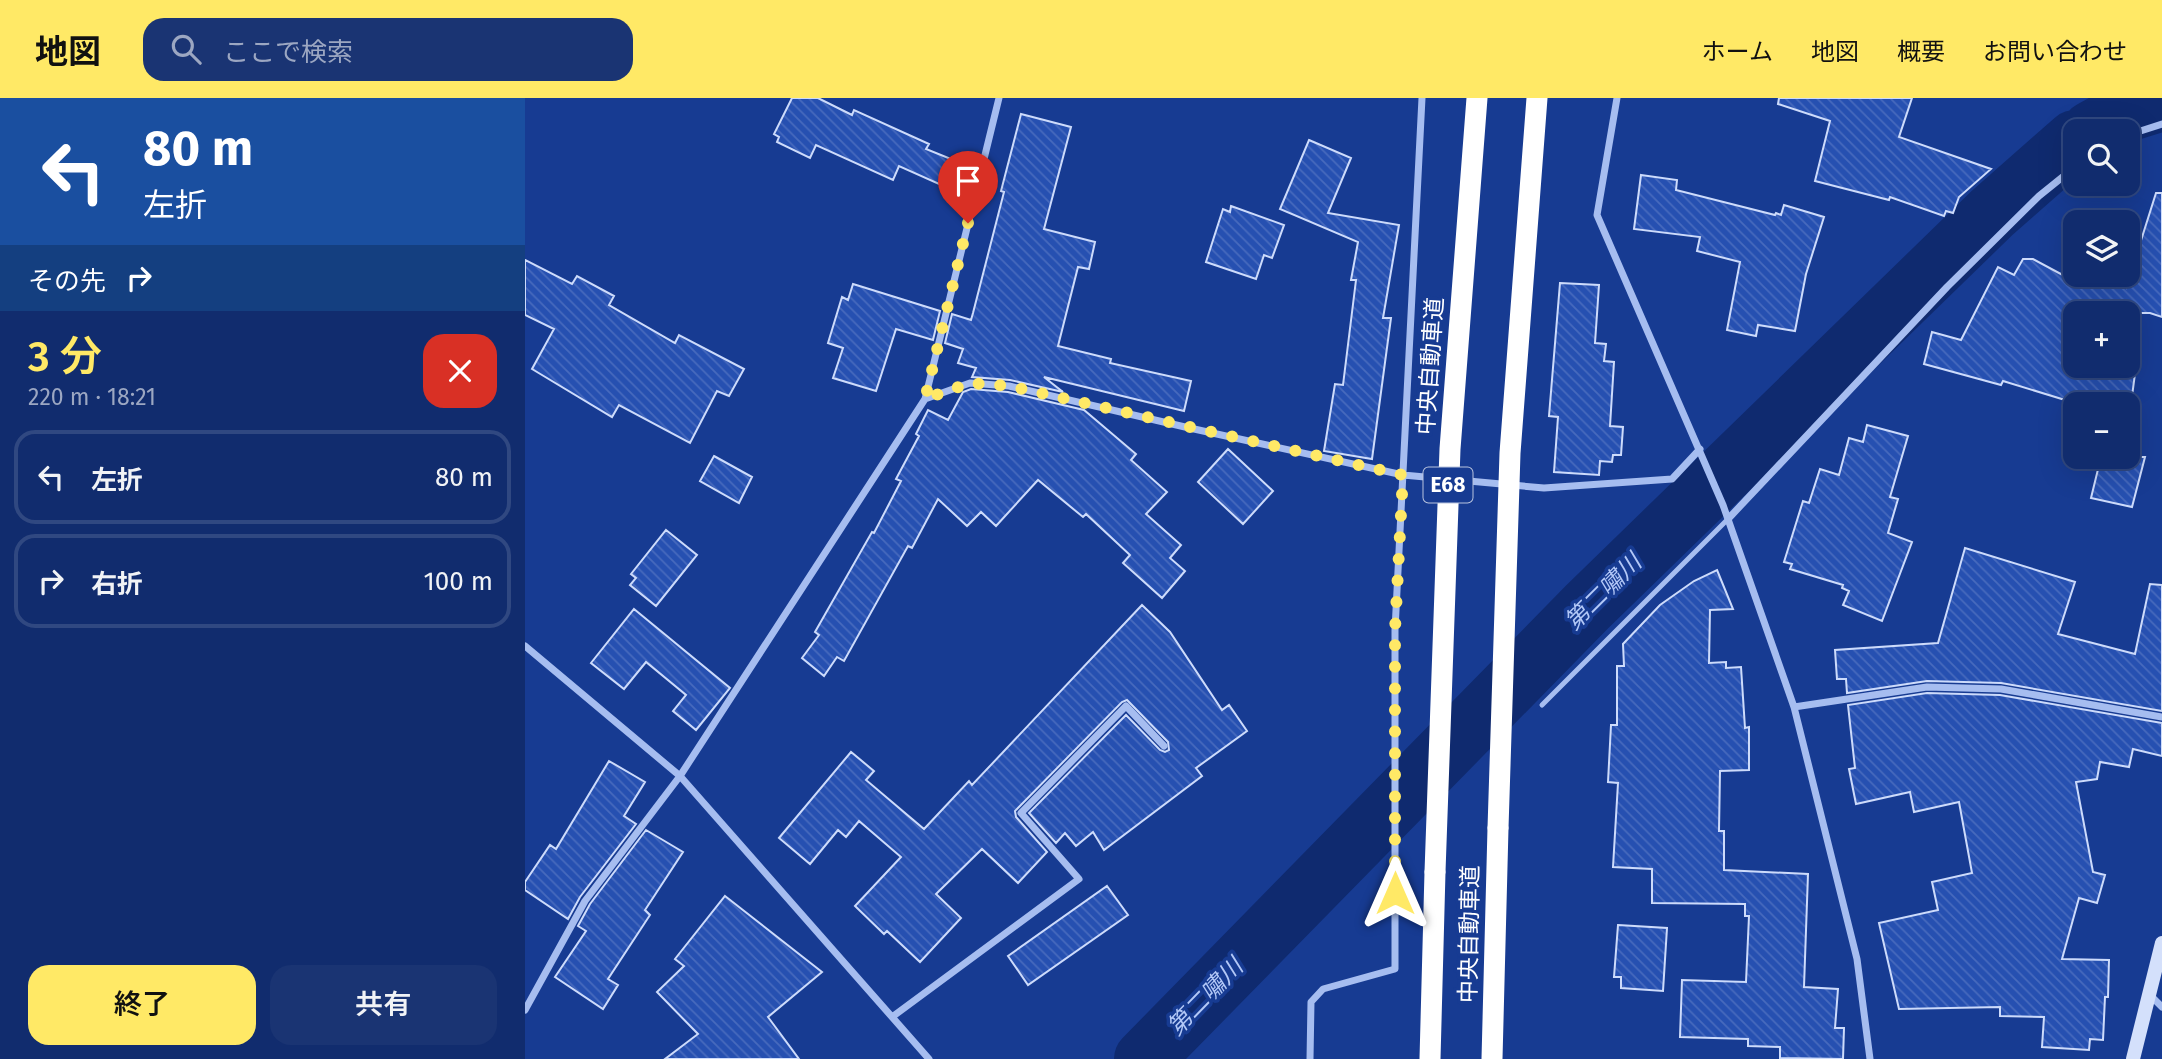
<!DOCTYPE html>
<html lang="ja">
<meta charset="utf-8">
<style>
:root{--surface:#112c6e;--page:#1a3473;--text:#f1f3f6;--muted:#9ca7c2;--line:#304881;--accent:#ffe966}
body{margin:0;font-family:"Fira Sans","Noto Sans JP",sans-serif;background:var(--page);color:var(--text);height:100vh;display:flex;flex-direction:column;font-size:26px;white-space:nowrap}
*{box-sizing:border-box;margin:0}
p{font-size:23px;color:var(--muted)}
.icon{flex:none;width:38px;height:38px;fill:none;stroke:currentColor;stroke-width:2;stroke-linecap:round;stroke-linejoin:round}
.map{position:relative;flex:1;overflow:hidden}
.drawer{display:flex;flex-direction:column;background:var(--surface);width:525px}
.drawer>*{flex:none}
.hud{background:#1a4fa0;color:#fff;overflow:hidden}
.tools{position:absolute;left:1538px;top:21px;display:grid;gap:14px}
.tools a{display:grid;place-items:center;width:77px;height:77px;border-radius:14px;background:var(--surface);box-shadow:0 7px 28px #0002,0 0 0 2px var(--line);font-size:35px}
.pin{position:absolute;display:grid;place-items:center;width:60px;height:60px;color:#fff;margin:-72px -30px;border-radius:50% 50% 50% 0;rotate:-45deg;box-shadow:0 0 7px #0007}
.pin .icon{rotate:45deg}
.me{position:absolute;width:77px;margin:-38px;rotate:0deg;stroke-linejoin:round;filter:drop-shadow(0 0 5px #0008)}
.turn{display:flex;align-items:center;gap:24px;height:147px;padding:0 28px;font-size:32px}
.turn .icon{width:91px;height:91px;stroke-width:2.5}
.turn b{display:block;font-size:49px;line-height:60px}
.then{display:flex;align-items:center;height:66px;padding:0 28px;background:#0003;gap:14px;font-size:26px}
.round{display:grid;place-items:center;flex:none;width:74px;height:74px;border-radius:21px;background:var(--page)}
.summary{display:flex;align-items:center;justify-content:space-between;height:119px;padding:0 28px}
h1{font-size:42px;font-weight:600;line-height:52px;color:var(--accent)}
.primary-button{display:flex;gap:14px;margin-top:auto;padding:14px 28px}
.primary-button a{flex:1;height:80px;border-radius:21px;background:var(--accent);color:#111;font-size:28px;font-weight:600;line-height:80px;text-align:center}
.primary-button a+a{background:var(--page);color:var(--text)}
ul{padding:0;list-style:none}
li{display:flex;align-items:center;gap:21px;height:94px;margin:0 14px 10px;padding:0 14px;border:4px solid var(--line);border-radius:21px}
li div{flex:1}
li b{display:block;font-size:26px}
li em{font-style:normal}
header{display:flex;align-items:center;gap:42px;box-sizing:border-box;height:98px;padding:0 35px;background:var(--accent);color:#111}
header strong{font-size:33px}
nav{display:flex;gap:38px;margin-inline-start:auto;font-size:24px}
.search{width:490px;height:63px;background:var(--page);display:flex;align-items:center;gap:18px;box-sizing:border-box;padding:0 24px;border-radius:21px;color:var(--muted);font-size:26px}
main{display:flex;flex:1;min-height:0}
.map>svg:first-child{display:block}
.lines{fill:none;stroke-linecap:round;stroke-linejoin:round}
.river{stroke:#0f2a6f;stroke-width:60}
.building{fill:url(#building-back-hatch);stroke:#cddbfb;stroke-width:2}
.lane{stroke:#a6bdf0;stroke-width:5}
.street{stroke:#a6bdf0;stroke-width:7}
.secondary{stroke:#d4e0fb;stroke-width:14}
.highway{stroke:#fff;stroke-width:21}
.highway-bridge{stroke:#fff;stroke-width:21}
.route{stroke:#ffe966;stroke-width:12;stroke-dasharray:0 21.6}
.labels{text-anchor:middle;stroke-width:7;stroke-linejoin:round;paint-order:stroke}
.shield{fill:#173b92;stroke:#b9c4de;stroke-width:2}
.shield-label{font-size:21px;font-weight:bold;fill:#fff}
.street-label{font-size:23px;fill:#fff;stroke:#173b92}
.water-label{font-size:24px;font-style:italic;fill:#b3c8f7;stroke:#173b92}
</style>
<header>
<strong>地図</strong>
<div class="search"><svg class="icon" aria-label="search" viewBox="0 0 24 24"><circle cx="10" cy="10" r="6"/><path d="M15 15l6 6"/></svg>ここで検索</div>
<nav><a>ホーム</a><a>地図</a><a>概要</a><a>お問い合わせ</a></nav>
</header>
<main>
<section class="drawer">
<div class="hud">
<div class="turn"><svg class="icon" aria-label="left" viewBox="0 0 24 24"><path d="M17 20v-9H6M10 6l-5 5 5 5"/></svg><div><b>80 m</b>左折</div></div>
<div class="then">その先<svg class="icon" aria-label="right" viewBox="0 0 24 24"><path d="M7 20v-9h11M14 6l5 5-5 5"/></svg></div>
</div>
<div class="summary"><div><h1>3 分</h1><p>220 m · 18:21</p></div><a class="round" style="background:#d93025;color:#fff"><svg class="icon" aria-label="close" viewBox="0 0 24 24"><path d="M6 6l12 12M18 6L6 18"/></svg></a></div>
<ul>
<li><svg class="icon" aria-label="left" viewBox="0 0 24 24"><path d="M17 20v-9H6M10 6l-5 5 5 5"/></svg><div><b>左折</b></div><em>80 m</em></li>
<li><svg class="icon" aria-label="right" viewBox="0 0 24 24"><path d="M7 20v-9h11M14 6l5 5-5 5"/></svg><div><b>右折</b></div><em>100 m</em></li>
</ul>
<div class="primary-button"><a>終了</a><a>共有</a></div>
</section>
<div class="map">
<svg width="1637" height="961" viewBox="0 0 1637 961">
<defs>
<pattern id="building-back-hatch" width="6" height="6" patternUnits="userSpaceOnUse" patternTransform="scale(1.75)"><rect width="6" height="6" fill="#2650b1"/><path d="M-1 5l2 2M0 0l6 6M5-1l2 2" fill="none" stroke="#476abd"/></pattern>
</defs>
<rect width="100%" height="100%" fill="#173b92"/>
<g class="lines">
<path class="river" d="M1566,33l33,-18 38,-12
M619,961l443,-452 405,-394 83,-73"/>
</g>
<path class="building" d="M267,0h26l34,17 2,-5 75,34 -3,5 25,10 -12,25 -40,-18 -6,14 -77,-35 -6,13 -33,-16 2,-5 -5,-3z
M1254,0h133l-13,39 92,32 -32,28 -6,16 -7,-2 -2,5 -54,-19 -1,3 -74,-19 15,-60 -52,-17z
M496,16l50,13 -27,102 51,13 -6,27 -11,-2 -20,79 53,13 -1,4 81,18 -7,30 -140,-34 19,15 -53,-12 -38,-3 4,-9 -18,-5 5,-14 -18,-6 7,-29 19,6 2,-7 31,-121 -3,-1z
M784,42l42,18 -23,55 71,12 -16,93h8l-19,141 -48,-8 11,-67 8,1 13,-105h-5l7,-38 -78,-33z
M1116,77l36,5 -1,10 99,25 1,-2 5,2 3,-10 40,12 -18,57 -11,57 -37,-6 -2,11 -29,-6 13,-68 -43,-11 3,-14 -66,-8z
M1631,95h6v124l-12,-4h-75v53h61l-5,38h-67l1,-4 -62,-19 -2,4 -77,-21 8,-32 29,8 37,-73 16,8 9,-16h10l39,21 2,-5h13l39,13z
M706,108l53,19 -12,33 -8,-3 -8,24 -50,-17 17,-53 7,3z
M0,162l47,24 5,-8 37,20 -5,9 66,38 4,-8 65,34 -15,27 -12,-5 -27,52 -71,-38 -7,12 -80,-48 22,-40 -29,-14z
M1035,185l39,2 -4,58 11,1 -2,17 10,1 -4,64 13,1 -2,28h-8l-1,7 -12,-1 -1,14 -45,-3 4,-55 -9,-1z
M328,186l87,27 -7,29 -37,-11 -20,62 -43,-13 10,-30 -15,-5 14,-46 6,3z
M446,291l37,3 76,18 52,44 -5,6 36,32 -21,22 35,31 -11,13 15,13 -23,27 -39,-35 7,-8 -44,-41 -3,3 -45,-37 -42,46 -15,-14 -14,14 -29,-27 -26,49 -4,-2 -64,115 -7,-4 -13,19 -22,-18 17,-23 -4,-3 57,-100 2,1 27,-52 -5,-2 23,-43 -3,-2 12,-24 20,10 15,-28z
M1342,327l41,11 -18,61 8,2 -10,34 24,9 -30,79 -39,-16 6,-14 -7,-3 1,-3 -53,-16 2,-5 -8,-2 19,-61 6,2 11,-34 19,6 10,-37 14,4z
M703,351l45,42 -30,33 -45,-42z
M189,358l38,21 -13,26 -39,-22z
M1576,359h44l-13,50 -41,-9z
M141,432l31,25 -41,51 -26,-21 6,-7 -5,-4z
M1440,450l110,34 -17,52 77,20 15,-70 12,1v126l-161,-28 -74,-2 -80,12 -1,-14h-9l-2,-29 103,-7z
M1192,472l16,39 -23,1 -1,53 17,-1v6l15,-1 4,61 4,-1v43l-29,1 -1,60h5v39l84,4 -4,113 34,2 -3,39h9l-1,31 -63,-1v-11l-32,-1v-7l-68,-2 2,-57 64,2 3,-66h-4v-12l-93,-1v-34l-39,-2 5,-84 -10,-1 3,-57h6v-59h7l-1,-22 37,-39 34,-24z
M617,507l28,27 52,78 7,-5 18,26 -51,37 6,8 -98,74 -11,-18 -17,14 -11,-13 -9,10 -27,-30 97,-98 34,35 5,2 4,-2 -1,-8 -41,-42 -5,2 -107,109 1,6 31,35 -29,31 -36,-34 -46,45 25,24 -41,44 -33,-31 -3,3 -29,-28 46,-49 -42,-36 -13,16 -8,-7 -28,34 -31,-26 72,-86 23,19 -8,9 58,49 45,-48 3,4z
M109,511l96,79 -34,42 -23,-19 13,-16 -40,-33 -22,27 -33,-26z
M1402,595l73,2 162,28v33l-29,-7 -4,18 -29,-5 -3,17 -21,3 17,90 12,3 -8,28 -18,-5 -17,61 47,1 -1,37h-3l-2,43 -13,-1 -1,11 -47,-3 2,-30 -44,-1v-9l-101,2 -20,-86 59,-13 -6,-28 40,-9 -13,-71 -45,10 -4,-20 -54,12 -7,-35 6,-1 -7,-63z
M84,663l36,21 -21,34 12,8 -56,73 -12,22 -43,-29v-8l25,-37 6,4z
M121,732l37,22 -38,58 5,5 -42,64 10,6 -15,24 -48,-32 31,-46 -8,-5 12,-22z
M582,788l21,29 -100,70 -20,-29z
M200,798l97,76 -54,45 31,42h-134l33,-25 -41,-42 27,-26 -9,-7z
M1093,827l49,3 -4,63 -42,-3v-11h-7z"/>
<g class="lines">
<path class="lane" d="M1017,607l186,-186"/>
<path class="street" d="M1092,0l-20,117 126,290 71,202 63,252 13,100
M1603,37l34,-11
M400,301l45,-16 39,3 176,41 218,48 141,13 128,-9 28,-30
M1203,421l219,-232 92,-91 36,-29
M0,548l155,130 249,283
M1269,609l133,-20 74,2 161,28
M1625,897l12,12
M0,912l60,-109 95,-125 245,-377 74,-301
M367,919l187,-138 -58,-66 105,-107 38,40
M785,961l1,-57 12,-13 72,-20v-339l27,-532"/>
<path class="secondary" d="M1608,961l29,-116"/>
<path class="highway" d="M905,961l5,-187
M967,961l6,-231"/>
<path class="highway-bridge" d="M973,730l12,-375 27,-355
M910,774l15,-423 27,-351"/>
</g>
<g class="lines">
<path class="route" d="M443,125l-43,176 45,-16 39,3 394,89 -8,155v263"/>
</g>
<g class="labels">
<rect class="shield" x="898.5" y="369.5" width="49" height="35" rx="5"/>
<g class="shield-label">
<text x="923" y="394">E68</text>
</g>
<g class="street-label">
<text transform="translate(905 268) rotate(-86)" y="8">中央自動車道</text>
<text transform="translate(944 836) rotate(-89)" y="8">中央自動車道</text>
</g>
<g class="water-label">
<text transform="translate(1078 494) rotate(-45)" y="8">第二嘯川</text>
<text transform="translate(680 899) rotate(-46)" y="8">第二嘯川</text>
</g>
</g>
</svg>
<div class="tools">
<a><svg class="icon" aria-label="search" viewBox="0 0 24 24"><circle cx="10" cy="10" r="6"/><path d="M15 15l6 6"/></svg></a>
<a><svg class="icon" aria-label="layers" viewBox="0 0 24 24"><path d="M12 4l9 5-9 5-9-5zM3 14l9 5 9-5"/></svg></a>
<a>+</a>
<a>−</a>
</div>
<div class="pin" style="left:443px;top:125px;background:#d93025"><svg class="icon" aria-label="arrive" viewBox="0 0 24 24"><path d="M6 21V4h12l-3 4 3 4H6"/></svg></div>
<svg class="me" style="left:870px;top:795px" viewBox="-20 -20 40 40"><path d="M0-17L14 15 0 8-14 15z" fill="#ffe966" stroke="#fff" stroke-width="4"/></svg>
</div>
</main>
